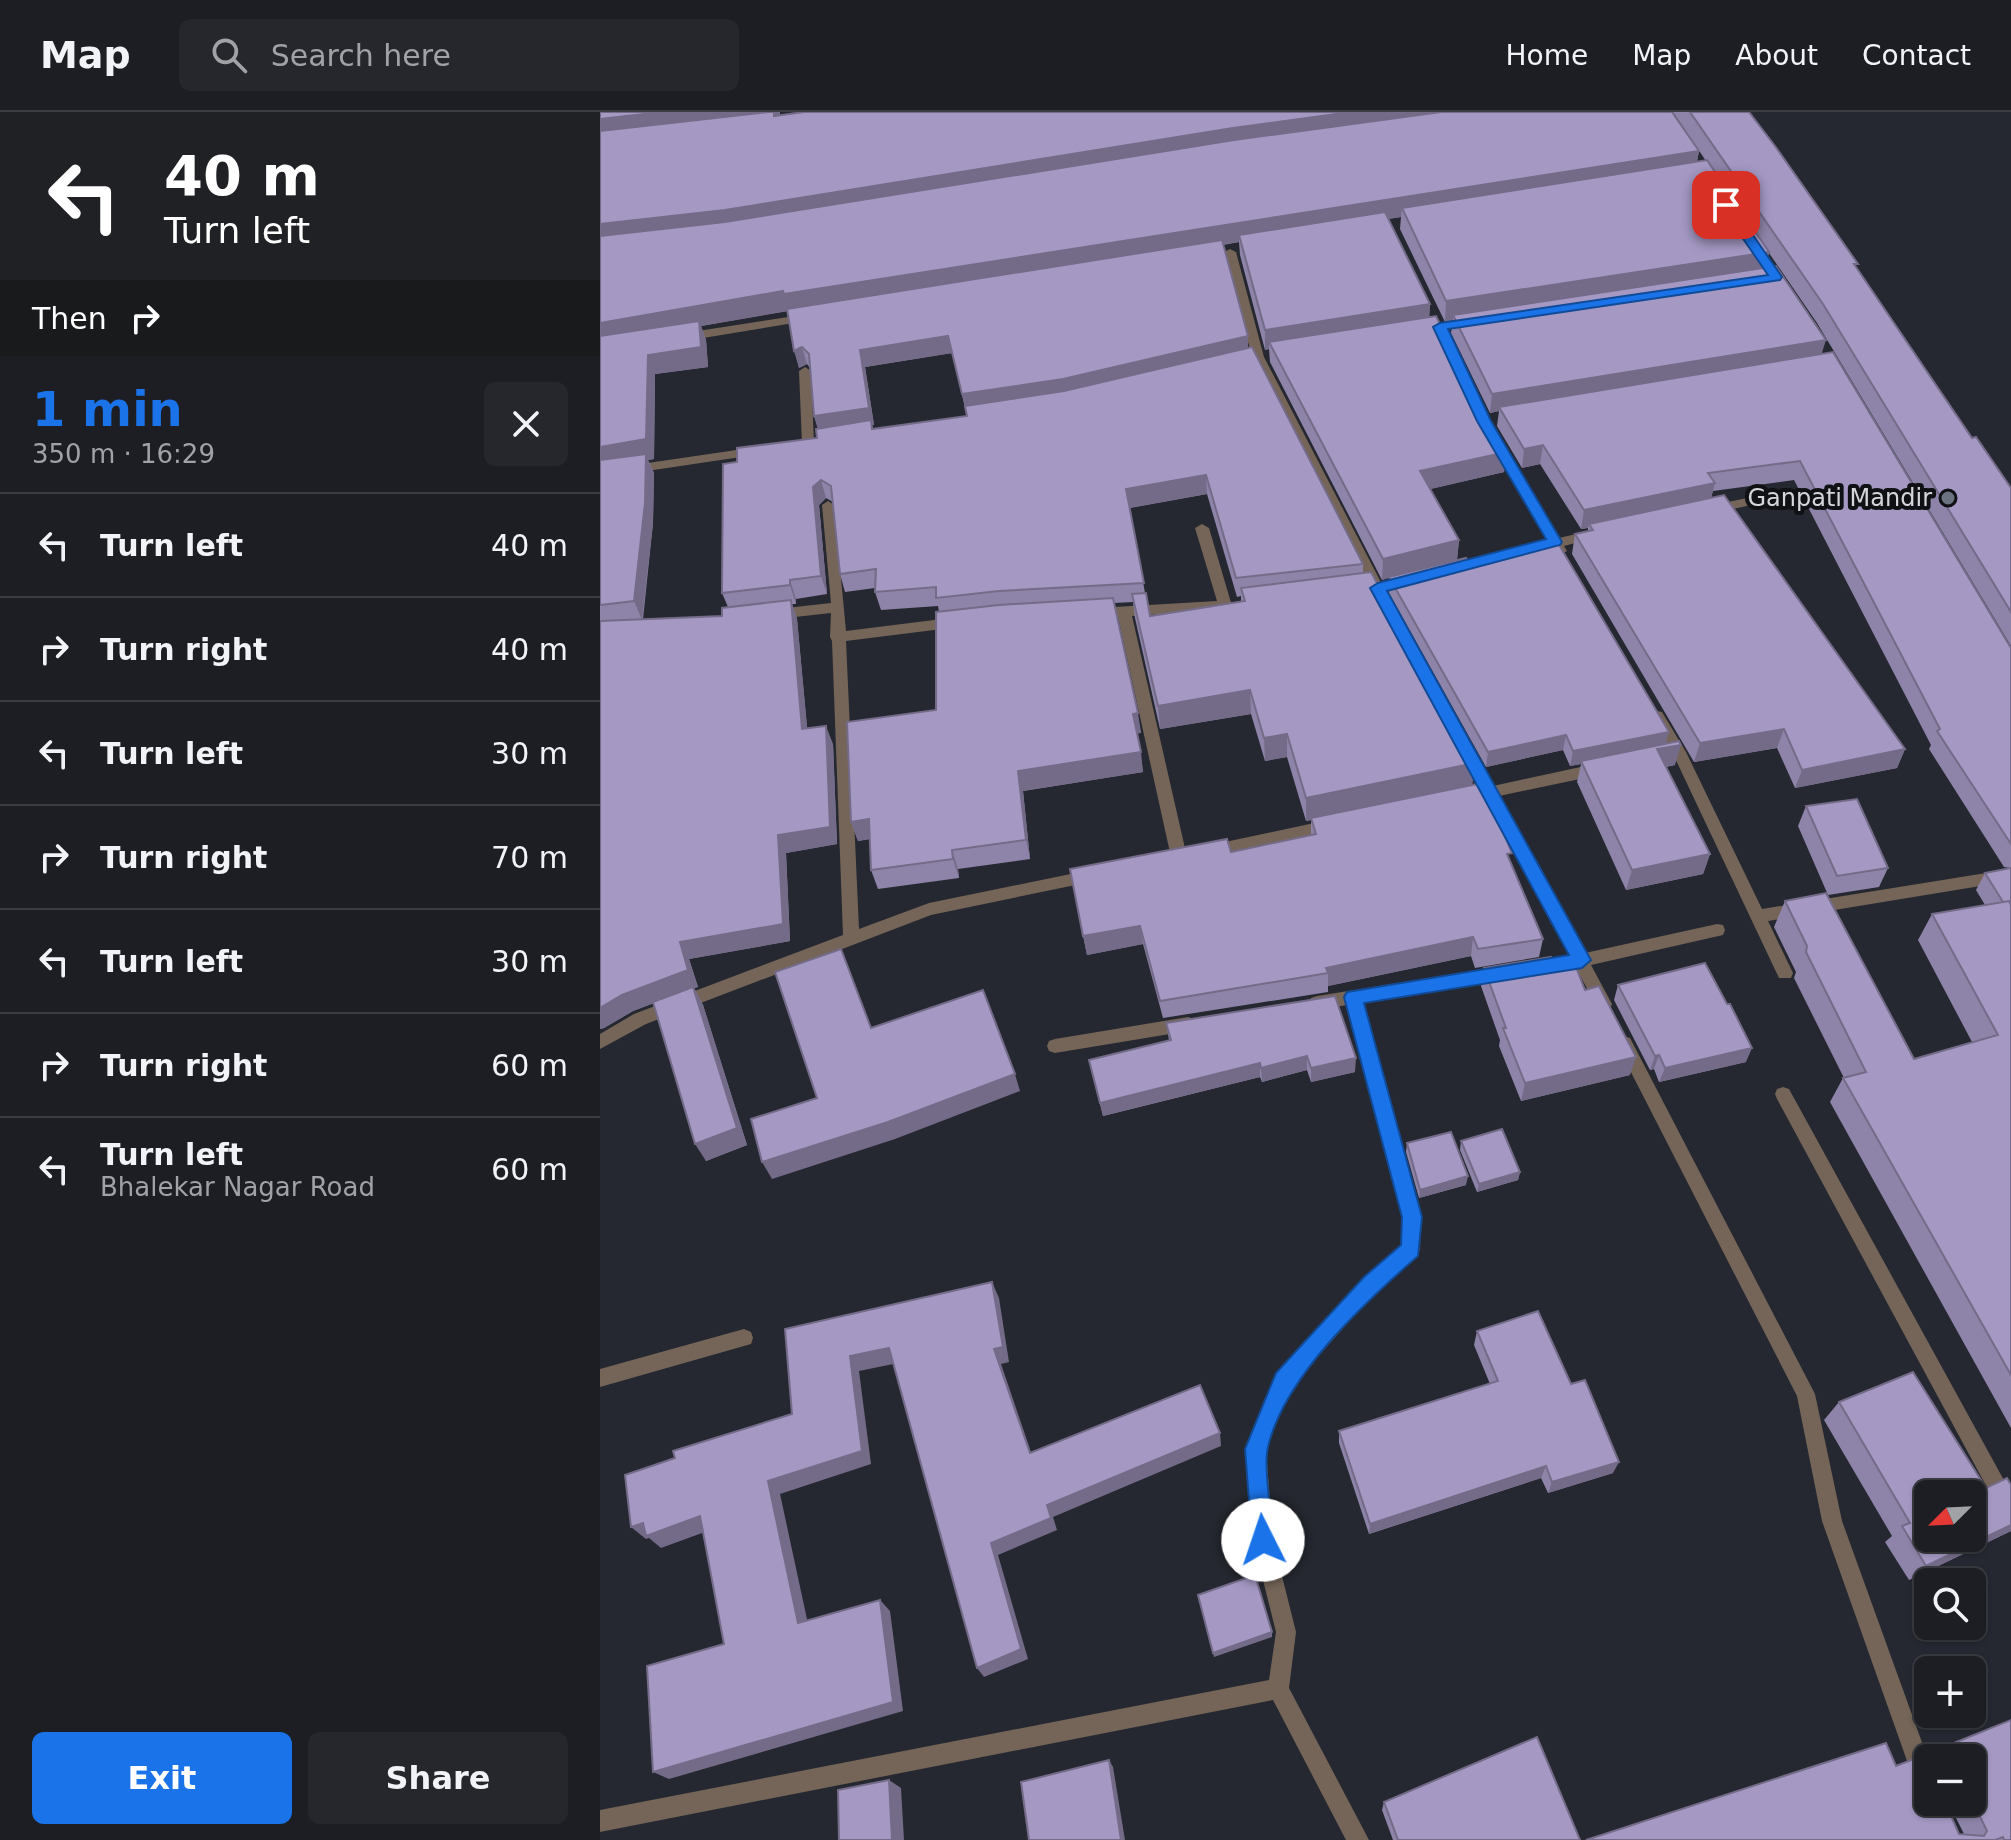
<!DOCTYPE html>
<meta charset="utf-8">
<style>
:root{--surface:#1c1e24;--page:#25272c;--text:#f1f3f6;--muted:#a0a2a6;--line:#3a3c41;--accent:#1a73e8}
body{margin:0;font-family:"DejaVu Sans",sans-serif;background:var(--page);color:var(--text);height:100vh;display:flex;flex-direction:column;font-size:30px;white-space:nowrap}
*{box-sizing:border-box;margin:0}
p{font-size:26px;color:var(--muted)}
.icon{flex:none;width:44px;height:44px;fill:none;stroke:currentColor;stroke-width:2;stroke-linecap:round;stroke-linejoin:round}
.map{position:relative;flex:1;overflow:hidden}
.details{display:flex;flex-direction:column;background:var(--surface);width:600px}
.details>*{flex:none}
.hud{background:#202124;color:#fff;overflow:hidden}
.needle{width:52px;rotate:246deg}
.controls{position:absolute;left:1314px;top:1368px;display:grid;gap:16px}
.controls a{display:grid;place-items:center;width:72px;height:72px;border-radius:12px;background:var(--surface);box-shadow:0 2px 6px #0004,0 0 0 2px var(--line);font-size:40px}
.pin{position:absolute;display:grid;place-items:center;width:68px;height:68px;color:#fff;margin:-34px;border-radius:16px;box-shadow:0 4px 12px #0006}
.me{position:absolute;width:88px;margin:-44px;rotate:356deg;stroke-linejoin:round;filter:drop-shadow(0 0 6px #0008)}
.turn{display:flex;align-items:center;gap:28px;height:168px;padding:0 32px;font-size:36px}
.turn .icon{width:104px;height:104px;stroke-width:2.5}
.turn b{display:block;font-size:56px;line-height:68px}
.then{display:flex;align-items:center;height:76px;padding:0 32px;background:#0003;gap:16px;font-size:30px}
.round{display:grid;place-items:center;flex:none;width:84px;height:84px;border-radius:12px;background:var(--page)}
.headline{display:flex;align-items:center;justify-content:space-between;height:136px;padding:0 32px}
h1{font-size:48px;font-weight:600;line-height:60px;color:var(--accent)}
.cta{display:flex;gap:16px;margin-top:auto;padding:16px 32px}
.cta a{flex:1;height:92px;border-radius:12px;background:var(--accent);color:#fff;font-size:32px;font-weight:600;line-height:92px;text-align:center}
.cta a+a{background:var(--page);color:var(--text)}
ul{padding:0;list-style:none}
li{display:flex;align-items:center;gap:24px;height:104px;padding:0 32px;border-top:2px solid var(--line)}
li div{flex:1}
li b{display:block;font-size:30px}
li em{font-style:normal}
header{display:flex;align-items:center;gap:48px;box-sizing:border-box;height:112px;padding:0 40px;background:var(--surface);border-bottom:2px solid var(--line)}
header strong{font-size:38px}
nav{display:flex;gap:44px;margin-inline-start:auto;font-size:28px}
.search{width:560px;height:72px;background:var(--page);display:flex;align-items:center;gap:20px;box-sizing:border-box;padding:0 28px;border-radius:12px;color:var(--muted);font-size:30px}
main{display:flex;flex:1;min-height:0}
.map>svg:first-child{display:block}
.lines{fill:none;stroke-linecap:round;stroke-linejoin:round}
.minor{fill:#746558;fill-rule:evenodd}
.wall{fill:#8e84a9;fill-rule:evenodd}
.shaded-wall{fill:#746b89}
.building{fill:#a599c4;stroke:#746b89;stroke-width:2;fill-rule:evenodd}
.route{fill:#1a73e8;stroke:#114b97;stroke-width:2}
.worship-dot{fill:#6b7280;stroke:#101114;stroke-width:3}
.labels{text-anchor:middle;stroke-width:8;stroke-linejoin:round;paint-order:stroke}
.poi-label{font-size:24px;fill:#d4d6db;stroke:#101114;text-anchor:end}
</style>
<header>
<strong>Map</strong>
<div class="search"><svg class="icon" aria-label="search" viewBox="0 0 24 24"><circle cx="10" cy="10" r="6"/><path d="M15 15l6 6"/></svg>Search here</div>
<nav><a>Home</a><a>Map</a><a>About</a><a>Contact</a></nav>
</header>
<main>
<section class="details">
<div class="hud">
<div class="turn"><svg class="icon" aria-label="left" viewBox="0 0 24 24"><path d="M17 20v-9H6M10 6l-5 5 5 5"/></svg><div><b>40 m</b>Turn left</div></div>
<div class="then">Then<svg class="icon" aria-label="right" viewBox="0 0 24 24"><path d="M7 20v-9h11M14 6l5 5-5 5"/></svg></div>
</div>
<div class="headline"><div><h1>1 min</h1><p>350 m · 16:29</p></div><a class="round"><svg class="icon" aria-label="close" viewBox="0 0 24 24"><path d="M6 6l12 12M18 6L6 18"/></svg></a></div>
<ul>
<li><svg class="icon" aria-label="left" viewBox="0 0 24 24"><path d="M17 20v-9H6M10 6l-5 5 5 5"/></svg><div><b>Turn left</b></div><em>40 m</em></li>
<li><svg class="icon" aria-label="right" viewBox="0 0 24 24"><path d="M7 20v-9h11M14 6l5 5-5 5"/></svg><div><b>Turn right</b></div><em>40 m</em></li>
<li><svg class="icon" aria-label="left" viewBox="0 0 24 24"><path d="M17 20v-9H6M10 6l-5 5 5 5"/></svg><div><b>Turn left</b></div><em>30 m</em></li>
<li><svg class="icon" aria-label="right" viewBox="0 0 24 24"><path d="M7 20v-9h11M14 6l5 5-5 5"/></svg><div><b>Turn right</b></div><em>70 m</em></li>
<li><svg class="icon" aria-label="left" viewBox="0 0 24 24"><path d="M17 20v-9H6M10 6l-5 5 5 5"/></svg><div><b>Turn left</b></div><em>30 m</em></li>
<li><svg class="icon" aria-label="right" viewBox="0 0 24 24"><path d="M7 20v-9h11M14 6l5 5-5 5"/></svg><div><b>Turn right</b></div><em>60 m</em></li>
<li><svg class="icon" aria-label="left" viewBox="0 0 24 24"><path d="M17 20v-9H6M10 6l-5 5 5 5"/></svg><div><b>Turn left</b><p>Bhalekar Nagar Road</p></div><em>60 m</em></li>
</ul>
<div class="cta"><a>Exit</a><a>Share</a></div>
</section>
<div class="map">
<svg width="1411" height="1728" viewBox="0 0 1411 1728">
<rect width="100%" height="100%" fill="#252830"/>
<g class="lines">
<path class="minor" d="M630,137l6,3 28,105 121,233 -2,3 -5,2 -7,-5 -119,-233 -28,-105z
M208,202l6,4 -2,2 -127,21 -6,-4 6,-4z
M873,206l6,4 -2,2 -56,10 -6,-4 6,-4z
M205,255l6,4 3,73 -6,4 -6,-4 -3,-73z
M895,324l6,4 58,98 34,-8 5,1v6l-34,9 3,5 -7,4 -5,-1 -3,-5 -95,24 -5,-2v-6l96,-24 -59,-101z
M157,335l6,4 -2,3 -161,24v-8z
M1179,379l6,4 -1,3 -74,16 -6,-4 6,-4z
M228,389l6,4 12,126 112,-14 7,5 -7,5 -112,14 13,288 70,-26 161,-33 8,6 -8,6 -159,33 -285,109 -46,25v-15l34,-20 209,-79 -11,-294 -2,-4 1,-24 -54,6 -7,-5 7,-5 54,-6 -9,-98z
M602,412l7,4 23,78 -2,3 -98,7 55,241 -8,6 -8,-6 -53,-240 -21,1 -7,-5 7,-5 120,-7 -22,-73z
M1057,599l5,1 24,40 76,157 249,-40v12l-243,40 25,52 -2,5h-12l-106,-224 -23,-38z
M865,630l5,1 23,43 106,-23 5,2 2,4 -2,4 -5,2 -100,21 86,157 132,-29 6,1 2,5 -2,5 -132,30 21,39 -2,5h-12l-22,-41 -8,-1 -2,-5 4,-5 -84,-158 -10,-1 -2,-4 6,-5 -22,-42z
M733,707l7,6 -7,6 -122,26 -8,-6 8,-6z
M904,854l6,2 2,5 -2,5 -6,2 -141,22 58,215 -1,32 -3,6 -40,35 -86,97 -25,62 7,91 23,92 -7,56 80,152h-23l-73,-140 -673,132v-22l669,-130 7,-48 -23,-92 -7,-91 31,-74 88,-97 37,-33 1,-28 -56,-212 -30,5 -6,-2 -2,-5 2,-5 6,-2z
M588,905l6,2 2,5 -2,5 -6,2 -133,22 -6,-2 -2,-5 2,-5 6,-2z
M1024,924l6,2 185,356 27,127 86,238v41l-8,-3 -3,-8 -95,-268 -25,-125 -181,-353 2,-5z
M1183,975l6,2 222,404v29l-7,-3 -227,-420 -2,-5 2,-5z
M144,1217l7,3 2,6 -2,6 -151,43v-18z"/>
</g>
<path class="wall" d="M0,0l180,3 919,36 -2,11 9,-1 -33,-49h76l223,326 39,50v158l-194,-323 -48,-70 -4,14 246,381v780l-181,-326 13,-24h1l-50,-100 2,-6 -22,-45 11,-26 129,158 58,-17 -54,-102 14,-26 53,-9 -9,-15 9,-17 25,-5 -6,-1 -75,-118 2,-4 -137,-265 -81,11 -2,7 194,251 -8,19 -102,20 -18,-40 -83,14 -122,-208 3,-20 13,-3v-3l-7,1 -41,-65 -18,4 -25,-42 2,-15 -9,2 -39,-80 2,-13 -8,2 -45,-93 1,-12 -13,2 42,85 -1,13 78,135 -3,20 -74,17 29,51 -2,20 13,4 196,180 9,21 -9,2 44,87 -7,20 -77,16 -49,-108 4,-18 -11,2 -7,-16 -77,17 -97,-174v-16l-7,3 -112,-218 -1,-13 -4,1 -25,-95 -1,-13 -16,3 25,103 115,216v9l112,190 -3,22 39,78 32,76 -4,18 -64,11 -4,-12 -143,30v6l-165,26 -20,-74 -56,11 -17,-86 161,-17 80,-17v-15l-5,1 -19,-64 -22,4 -14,-47 -91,15 -25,-111 -2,-16 -19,1 27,130h-4l6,39 -120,19 7,68 -72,10 1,9 -81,11 -7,-19 -1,-31 -12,2 -7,-19 85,-112 3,-98 -1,-6 -57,4 -6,-18v-4l-30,4 -5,-18 -7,-72 -7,-4 -7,7 8,89 -31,5v5h-4l5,15 10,109 26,16 4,100 -51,9 4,88 -101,18 9,28 -4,1 9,17 44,140 -41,16 -52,-158 -21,8 -29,17 -4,1zM187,199l12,57 8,-4 3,4 4,48 4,12 -1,10 -80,24 -15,131 6,14 -6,9 -79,3 10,-96 1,-50 -6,-13 6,-1 1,-85 53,-7 -2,-27 -5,-14zM352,241l15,63 -94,13 -1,-4h2l-9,-58zM607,382l30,103 4,-1v5l-91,15 -5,-23 -15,-85z
M1206,694l82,62 -9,19 -51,8 -30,-69z
M952,849l33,29 45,85 -109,26 -22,-55 1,-6 -19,-54 3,-18z
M1018,873l128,77 -87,20 -5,-13 -4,1 -36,-70z
M735,884l20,76 -44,10 -4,-12 -45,12 -2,-5 -157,39 -14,-56 80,-20 -3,-17z
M861,1029l59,31 -2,8 -41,12 -17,-42z
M807,1031l59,42 -47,13 -13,-46z
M877,1219l136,142 -65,20 -7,-15 -172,56 -30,-91v-12l151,-47 -16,-39z
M1239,1290l147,86 25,-4v47l-102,49 -24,-38 7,-6 -68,-116z
M1411,1608v120h-425l300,-97 10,23 28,-11 4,9v38h17l14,32h5l-16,-32h24v-44h-42v-3l19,-10z
M784,1690l196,38h-187l-11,-30z"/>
<path class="shaded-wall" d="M62,0h118v6l-180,21v-20z
M751,0h131l-882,132v-20l633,-96z
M1099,39l-4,20 -293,37 -1,9 -160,25 -2,-7v7l-449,71 -1,-2 -88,15 5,14 2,27 -53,7 -1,85 -6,1 6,13 -1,50 -11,97 -8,-19 -34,-133v-145l183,-32z
M1169,140l-5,21 -311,42v5l-8,2 1,-21z
M830,192l-1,20 -160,18v7l-4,1v-20z
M348,224l4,17 -87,14 9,58h-2l4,14 -57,-6 -5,-17 46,-66z
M648,224v17l-282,58 -4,-17z
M1226,228l-6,19 -321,48v4l-9,2 2,-19z
M202,235l5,17 -8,4 -5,-17z
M943,333l-3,19 -18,4 2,-19z
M907,340l-3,20 -86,20 2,-21z
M606,363l1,19 -79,14 -2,-19z
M221,368l5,18 -7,7 8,89 -6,-18 -8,-89z
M1115,371l-5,19 -121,22 -1,4 -7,1 3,-19z
M859,428l-2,20 -75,20 1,-21z
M190,468l6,19v5l-6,-19z
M191,488l6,19 12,128 -7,-18z
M650,578l1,24 -91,15 -2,-23z
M538,601l3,20 -5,1 -3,-20z
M226,614l7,18 4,100 -51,9 4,88 -101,18 9,28 -4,1 9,17 44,140 -41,16 -11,-17 -2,-156 -60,23 -29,17 -4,1v-21l80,-66 98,-107z
M1184,617l-7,19 -83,14 6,-19z
M1069,620l-4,15 -84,14v3l-11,2 3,-15z
M687,622v23l-22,4 -1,-23z
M966,623l-3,15 -77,17 2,-15z
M1081,633l-6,20 -24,4 6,-20z
M1305,637l-8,19 -102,20 7,-18z
M541,640l2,20 -120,19 7,68 -4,-19 -8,-69z
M875,651l-3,23 -166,35v-23z
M269,707l6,19 -17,3 -7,-19z
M352,738l6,19 1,9 -6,-19z
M1110,742l-7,20 -77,16 6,-20z
M540,814l3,18 -56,11 -4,-19z
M873,825l-2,19 -143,30v-13l-2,-5z
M1152,936l-6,14 -87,20 6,-14z
M1059,943l-5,14 -4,1 5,-14z
M707,944v14l-45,12 -1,-14z
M1036,945l-6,18 -109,26 4,-18z
M756,946l-1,14 -44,10v-14z
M660,951v14l-157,39 -3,-13z
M415,962l5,17 -125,48 -123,40 -10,-17z
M920,1060l-2,8 -41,12 2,-8z
M868,1064l-2,9 -47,13 1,-8z
M392,1170l7,16 10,64 -8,2 35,103 -6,-14 -36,-104z
M289,1236l9,15 -39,8 12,93 -91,30 30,139 -12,-10 -30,-142 82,-125z
M620,1321l1,13 -168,71 4,13 -59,25 30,104 -44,18 -7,-9 14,-125 56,-38z
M1019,1350l-6,11 -65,20 4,-11z
M946,1354l-5,12 -172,56 1,-10z
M100,1404l13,13 -52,19 -12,-10 -3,1 -15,-12 12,-4z
M1411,1413v6l-102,49 17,-14z
M280,1488l10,11 13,100 -234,68 -16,-7z
M672,1520v5l-58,20 -1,-4z
M509,1648l4,7 12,73h-4z
M289,1668l12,8 3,52h-12z"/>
<path class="building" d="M0,0h62l-62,7z
M169,0h5v4l30,-4h547l-118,16 -508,82 -125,14v-93z
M841,0h231l27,39 -915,143 -1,-3 -183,32v-87l125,-14 509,-82z
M1090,0h59l26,34 83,118h-4l118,174 4,-1 35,51v124l-188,-308z
M1107,48l62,92 -323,49 -44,-93z
M785,100l45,92 -165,26 -26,-95z
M622,128l26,96 -185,43 -101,15 -14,-58 -88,14 9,58 -55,8 -5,-62 -7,-7 -8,4 -7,-42z
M1176,154l50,74 -334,54 -39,-79z
M836,204l42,86 29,50 -87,19 39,69 -76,19 -114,-217z
M99,209l2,26 -53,8 -2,84 -46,8v-111z
M652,235l111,217 -127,14 -30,-103 -80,14 18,94 -145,8 -63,7v-11l-61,5 1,-23 -36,5 -9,-88 -10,-6 -8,7 8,89 -31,4v5l-68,8 1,-129 14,-2v-14l80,-10 -1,-9 55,-9 1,9 95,-13 -2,-10 99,-15z
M1233,240l178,296v196l-74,-113 3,-2 -140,-268 -92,12 7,10 -131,27 -41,-65 -19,4 -25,-42z
M46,342l-1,49 -11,98 -34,4v-145z
M1124,383l181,254 -103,21 -18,-41 -84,14 -125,-209 18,-4 -4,-6z
M958,431l111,189 -96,19 -7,-16 -78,17 -99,-175 77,-19 4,6z
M771,460l104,191 -169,35 -19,-64 -23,4 -14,-48 -92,16 -26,-112 14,-1 4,23 95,-15 -4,-13z
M513,486l25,115 -5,1 8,38 -123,19 8,69 -74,10 1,9 -82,11 -2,-51 -18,3 -4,-100 89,-12v-98l63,-7z
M191,488l11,129 24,-3 4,101 -52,8 5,89 -103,18 8,28 -66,25 -22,13v-387l122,-5v-8z
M1079,629l2,4 -24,4 53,105 -78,16 -51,-109z
M882,671l30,70 -5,1 36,85 -65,10 -5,-12 -147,31 2,5 -168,28 -20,-75 -57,10 -13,-67 157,-30 4,13 85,-18 -5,-16z
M1257,687l31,69 -51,8 -31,-70z
M1411,756v37l-2,-4 -6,1 -18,-29z
M1226,781l88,166 84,-24 -66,-121 77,-13 2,4v470l-168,-297 23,-6 -60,-120 1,-6 -22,-45z
M241,837l30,79 112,-38 32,84 -127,48 -126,40 -11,-43 66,-21 -42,-126z
M951,845l1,4 20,-4 13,33 14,-4 37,71 -111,26 -22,-55h3l-22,-60z
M1105,851l22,41h3l22,44 -87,20 -6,-13 -4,1 -37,-71z
M93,875l44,141 -42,16 -42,-142z
M735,884l21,62 -45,10 -4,-12 -46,12 -1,-5 -160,40 -11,-43 82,-20 -5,-17z
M902,1017l18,43 -41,12 -18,-43z
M851,1020l17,44 -48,14 -13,-47z
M392,1170l11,65 -9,2 36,104 170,-68 20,48 -173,72 4,13 -60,25 30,106 -44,19 -88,-320 -39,8 12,95 -94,30 30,142 82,-23 13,102 -240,70 -6,-106 77,-22 -24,-128 -54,20 -3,-13 -12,4 -6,-52 50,-17 -2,-7 119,-37 -7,-85z
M938,1199l33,73 14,-4 34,82 -67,20 -6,-16 -176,58 -31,-93 159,-50 -21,-50z
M1313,1260l73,116 21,-10 4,7v40l-85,41 -24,-40 8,-3 -71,-121zM1328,1382h44v44h-44z
M655,1463l17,57 -59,21 -15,-58z
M1411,1608v120h-7l-1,-3 -8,3h-409l300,-97 10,23 28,-11 4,9v38h17l14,32 25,2 3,-5 -15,-31v-42h-22l-1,-13z
M937,1625l43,103h-182l-14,-38z
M509,1648l12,80h-92l-8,-58z
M289,1668l3,60h-53l-1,-50z"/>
<path class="route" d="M1126,89l4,1 52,75 -2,3 -332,49 43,92 71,121 -2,3 -173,46 204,369 -9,8 -218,35 58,214 -4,39c-53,46 -134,121 -150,191 -5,20 4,70 6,93l-3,8 -8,3 -8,-3 -3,-8 -7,-91 31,-76 88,-96 37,-32 1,-28 -58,-220 3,-5 222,-37 -199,-367 8,-5 168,-44 -69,-118 -44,-94 7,-4 328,-48 -48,-70z"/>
<circle class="worship-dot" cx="1348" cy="386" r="8"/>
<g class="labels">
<g class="poi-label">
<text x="1332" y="394">Ganpati Mandir</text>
</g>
</g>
</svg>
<div class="controls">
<a><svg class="needle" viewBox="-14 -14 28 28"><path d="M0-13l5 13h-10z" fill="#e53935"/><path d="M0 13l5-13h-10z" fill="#a0a2a6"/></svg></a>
<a><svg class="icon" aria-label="search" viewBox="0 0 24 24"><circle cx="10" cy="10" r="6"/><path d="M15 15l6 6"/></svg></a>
<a>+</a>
<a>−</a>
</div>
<div class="pin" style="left:1126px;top:93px;background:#d93025"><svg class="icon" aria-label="arrive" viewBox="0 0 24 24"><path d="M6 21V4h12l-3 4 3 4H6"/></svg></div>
<svg class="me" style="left:663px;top:1428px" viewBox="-20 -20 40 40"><circle r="19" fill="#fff"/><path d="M0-13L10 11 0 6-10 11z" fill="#1a73e8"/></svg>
</div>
</main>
